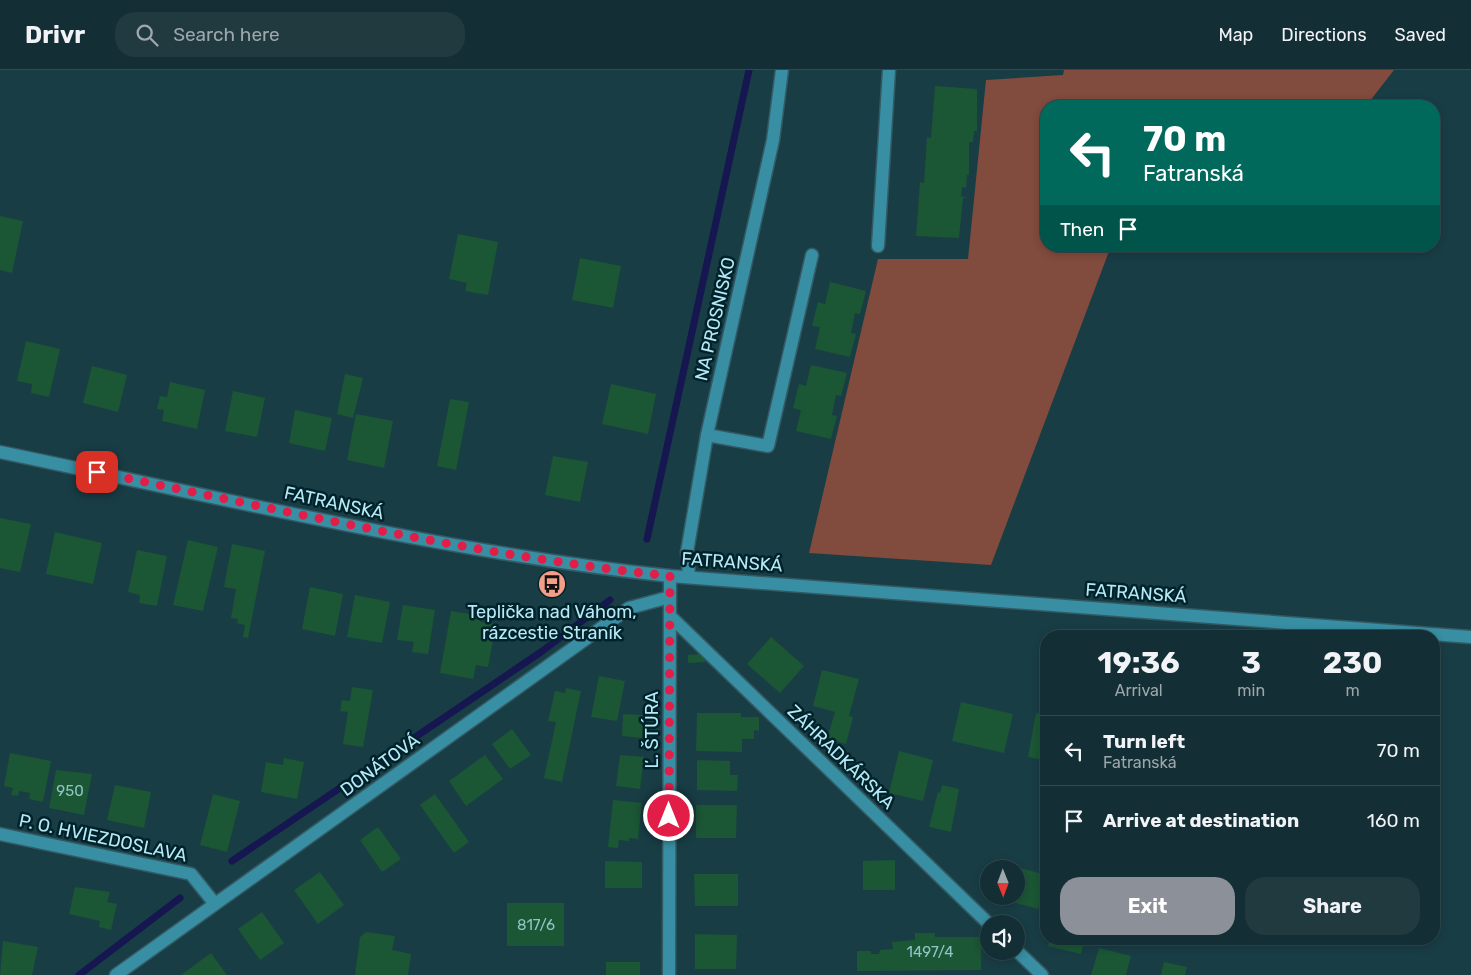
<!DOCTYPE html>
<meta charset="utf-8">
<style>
:root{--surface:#132e34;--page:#203a40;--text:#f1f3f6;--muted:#9da8ac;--line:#324a4f;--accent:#8c9099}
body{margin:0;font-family:Rubik,sans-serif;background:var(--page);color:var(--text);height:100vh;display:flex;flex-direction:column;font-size:19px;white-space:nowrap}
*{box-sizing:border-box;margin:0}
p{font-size:16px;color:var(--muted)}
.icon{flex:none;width:28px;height:28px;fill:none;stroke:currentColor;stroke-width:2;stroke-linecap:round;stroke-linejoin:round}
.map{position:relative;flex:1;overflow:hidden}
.side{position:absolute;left:1040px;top:560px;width:400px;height:315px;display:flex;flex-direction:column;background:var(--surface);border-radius:20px;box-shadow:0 2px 8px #0003,0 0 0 1px var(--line)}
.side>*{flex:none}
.top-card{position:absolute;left:1040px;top:30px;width:400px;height:152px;border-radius:20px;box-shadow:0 2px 8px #0003,0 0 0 1px var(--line);background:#00695c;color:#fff;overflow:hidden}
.needle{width:32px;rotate:179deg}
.controls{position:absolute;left:980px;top:790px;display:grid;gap:10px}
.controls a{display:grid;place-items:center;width:45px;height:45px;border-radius:50%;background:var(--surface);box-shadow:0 2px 8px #0003,0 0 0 1px var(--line);font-size:25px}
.pin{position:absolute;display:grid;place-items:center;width:42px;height:42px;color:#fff;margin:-21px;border-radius:10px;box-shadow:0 2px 8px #0006}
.me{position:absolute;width:55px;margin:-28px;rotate:0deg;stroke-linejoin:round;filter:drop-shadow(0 0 4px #0008)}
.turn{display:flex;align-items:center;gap:18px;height:105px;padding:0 20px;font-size:22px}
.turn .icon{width:65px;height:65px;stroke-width:2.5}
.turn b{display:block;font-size:35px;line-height:42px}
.then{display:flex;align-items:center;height:48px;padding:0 20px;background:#0003;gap:10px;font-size:19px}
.eta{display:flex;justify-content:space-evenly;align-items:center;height:85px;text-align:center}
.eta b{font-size:30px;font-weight:700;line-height:35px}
.primary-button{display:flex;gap:10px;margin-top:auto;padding:10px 20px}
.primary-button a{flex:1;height:58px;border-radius:20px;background:var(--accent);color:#fff;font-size:20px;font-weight:700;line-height:58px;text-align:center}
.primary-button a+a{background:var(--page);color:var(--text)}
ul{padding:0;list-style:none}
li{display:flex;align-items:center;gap:15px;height:70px;padding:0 20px;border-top:1px solid var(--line)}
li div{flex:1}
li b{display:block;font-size:19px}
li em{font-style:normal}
header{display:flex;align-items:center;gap:30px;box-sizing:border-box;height:70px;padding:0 25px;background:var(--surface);border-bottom:1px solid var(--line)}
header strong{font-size:24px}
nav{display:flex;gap:28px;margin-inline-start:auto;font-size:18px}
.search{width:350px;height:45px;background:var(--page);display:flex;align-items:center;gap:12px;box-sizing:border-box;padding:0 18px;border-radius:20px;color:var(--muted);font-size:19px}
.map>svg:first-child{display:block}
.green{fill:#814b3d}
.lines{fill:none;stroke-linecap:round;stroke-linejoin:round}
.stream{stroke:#161650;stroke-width:7}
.building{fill:#1b5635}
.lane-casing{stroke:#335a64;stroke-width:15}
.street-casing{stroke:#335a64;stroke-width:15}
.secondary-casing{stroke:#335a64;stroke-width:15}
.lane{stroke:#388ea2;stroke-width:12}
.street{stroke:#388ea2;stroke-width:12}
.secondary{stroke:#388ea2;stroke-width:12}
.route{stroke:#e11d48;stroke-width:9;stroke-dasharray:0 16.2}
.labels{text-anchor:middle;stroke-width:5;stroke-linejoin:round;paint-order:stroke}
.number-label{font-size:15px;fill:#90c4c6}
.street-label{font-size:18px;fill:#b7e9f6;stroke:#00232b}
.poi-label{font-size:18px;fill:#b7e9f6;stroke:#00232b}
</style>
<header>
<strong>Drivr</strong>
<div class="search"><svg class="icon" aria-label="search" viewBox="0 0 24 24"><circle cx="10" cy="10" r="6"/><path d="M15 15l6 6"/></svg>Search here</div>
<nav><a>Map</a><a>Directions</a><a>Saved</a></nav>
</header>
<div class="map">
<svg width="1471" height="905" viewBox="0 0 1471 905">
<rect width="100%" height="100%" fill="#193d45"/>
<path class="green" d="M1064,0h330l-28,36h-320v140h65l-120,319 -182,-12 69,-294h90l18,-179 77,-5z"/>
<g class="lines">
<path class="stream" d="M647,469l102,-469
M232,791l309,-209 69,-52
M79,905l101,-77"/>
</g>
<path class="building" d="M935,16l42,3v42h-3l-1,11h-4v33h-2l-1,13 -4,-1 -1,9 7,2h-5l-4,40 -43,-2 4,-54 4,1 3,-46 4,1z
M0,146l23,5 -11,52 -12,-3z
M458,164l40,8 -10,53 -23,-4 2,-8 -18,-4z
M580,188l41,8 -8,42 -41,-8z
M830,212l36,9 -6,23 -5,-1 -4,20 5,1 -6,23 -35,-8 5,-22 -8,-1 6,-24 7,2z
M26,271l34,8 -11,48 -18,-4 1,-9 -15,-3z
M811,295l36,8 -6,23 -5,-1 -4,20 5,1 -6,23 -35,-8 5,-21 -8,-2 6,-24 7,2z
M92,296l35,9 -9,37 -35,-9z
M345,304l18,4 -10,40 -16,-4z
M170,312l35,8 -8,39 -35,-8 2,-11 -7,-1 3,-13 7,1z
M611,314l45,10 -8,40 -46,-10z
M233,321l32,7 -8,39 -32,-6z
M450,329l19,3 -13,68 -19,-4z
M295,340l37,8 -7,33 -36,-8z
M356,344l37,7 -9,47 -37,-8z
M553,386l35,6 -8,40 -35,-7z
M0,448l31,6 -11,48 -20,-4z
M55,462l47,11 -9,41 -47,-10z
M188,470l30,7 -15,64 -30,-6z
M232,474l33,7 -17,87 -5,-1 2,-12 -8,-2 1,-4 -7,-1 5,-29 -12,-2z
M137,480l30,6 -10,50 -18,-3 1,-8 -12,-3z
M310,517l33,7 -8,42 -33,-7z
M355,525l35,7 -8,41 -35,-6z
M403,535l32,5 -7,44 -16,-2 2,-10 -17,-2z
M451,541l30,5 -1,6 16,2 -8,43 -12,-2 -3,14 -33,-6z
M771,567l33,29 -24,27 -33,-29z
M704,584l1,8 -17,1v-8z
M822,600l37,9 -10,37 4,1 -7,27 -19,-5 8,-27 -22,-6z
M599,606l26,5 -8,40 -26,-4z
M352,617l21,3 -10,57 -20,-3 5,-32 -8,-1 2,-11 8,1z
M566,618l15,3 -19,91 -18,-4 12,-56 -8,-1 7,-30 10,2z
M961,632l52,12 -9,39 -52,-12z
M697,643h44v4h18v14l-5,-1v9h-12v13l-46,-1z
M1036,643l10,2v52l-3,-1 1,-6 -16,-3z
M623,644l22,1 -1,23 -22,-2z
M512,659l19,26 -21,14 -18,-25z
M899,681l34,9 -10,41 -34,-8z
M10,683l41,8 -8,41 -14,-3 1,-6 -11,-2 -1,5 -7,-1 2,-7 -9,-2z
M485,685l18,24 -37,27 -17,-25z
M620,685l24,2 -4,32 -24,-3z
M284,688l20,4 -7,37 -36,-7 5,-30 17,3z
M697,690l33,1v14h8l-1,16 -40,-1z
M56,700l36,4 -8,41 -35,-7z
M115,715l36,7 -7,36 -37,-8z
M942,715l17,4 -8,43 -22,-5 9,-35 2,1z
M213,724l27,7 -13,51 -27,-7z
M435,724l34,48 -15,11 -34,-48z
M613,730l29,3 -4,36 -9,-1v3l-10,-1 -1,8 -10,-1z
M1046,730v28l-7,-2z
M696,735h41l-1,33h-40z
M378,757l23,32 -19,13 -22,-32z
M895,790v30h-32v-29z
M605,791l37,1v26h-37z
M1010,795l36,10 -8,34 -37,-10 1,-3h14v-27h-7z
M320,802l24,33 -26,19 -24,-34z
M694,804h44v32h-43z
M75,817l35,5 -3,10 10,2 -6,26 -12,-3 1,-6 -31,-7z
M507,833h57v43h-57z
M262,842l22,31 -24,17 -22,-31z
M366,862l29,4 -3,14 19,4 -3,21h-53l5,-38z
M915,863h20v4h44v5h2v28l-124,1v-20h14v3h8l1,-4 13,-1 -1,-7 23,-2z
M695,864l42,1 -1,34h-41z
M1050,869h35l-4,15 -33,-8z
M3,871l35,6 -6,28h-32z
M1099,878l32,8 -5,19h-35z
M211,883l16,22h-46z
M606,892h34v13h-34z
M1164,892l23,5 -2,8h-24z"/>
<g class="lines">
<defs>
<path id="lane" d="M878,176l11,-176
M707,365l61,11 44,-191"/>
<path id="street" d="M689,506l-2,-24 20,-117 66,-295 9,-70
M670,546l319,308
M0,764l191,40 24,30
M1016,880l26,25
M116,905l513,-367 41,-11
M669,905l1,-399"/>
<path id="secondary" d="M0,382c222,46 444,100 670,124l801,61"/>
</defs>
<use href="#lane" class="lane-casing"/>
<use href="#street" class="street-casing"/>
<use href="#secondary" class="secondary-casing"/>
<use href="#lane" class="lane"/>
<use href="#street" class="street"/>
<use href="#secondary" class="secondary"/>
</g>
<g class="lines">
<path class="route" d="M97,402c190,39 380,84 573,104l-1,240"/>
</g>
<defs>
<symbol id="bus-disc" viewBox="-11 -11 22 22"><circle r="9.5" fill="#f49e88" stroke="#00232b"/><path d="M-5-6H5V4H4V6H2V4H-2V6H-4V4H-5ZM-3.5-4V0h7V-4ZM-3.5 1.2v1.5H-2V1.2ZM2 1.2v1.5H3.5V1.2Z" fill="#111"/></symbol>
</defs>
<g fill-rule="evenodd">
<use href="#bus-disc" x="536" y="498" width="32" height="32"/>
</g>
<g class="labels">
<g class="number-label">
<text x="70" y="726">950</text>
<text x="536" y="860">817/6</text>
<text x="930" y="887">1497/4</text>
</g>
<g class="street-label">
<text transform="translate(715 249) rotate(-77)" y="6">NA PROSNISKO</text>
<text transform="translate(334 433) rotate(12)" y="6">FATRANSKÁ</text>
<text transform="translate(732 492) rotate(4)" y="6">FATRANSKÁ</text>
<text transform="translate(1136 523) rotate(4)" y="6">FATRANSKÁ</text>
<text transform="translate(652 660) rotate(-90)" y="6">Ľ. ŠTÚRA</text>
<text transform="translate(841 687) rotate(44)" y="6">ZÁHRADKÁRSKA</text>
<text transform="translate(380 695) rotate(-36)" y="6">DONÁTOVÁ</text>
<text transform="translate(103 768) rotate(12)" y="6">P. O. HVIEZDOSLAVA</text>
</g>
<g class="poi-label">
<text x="552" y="548">Teplička nad Váhom,<tspan x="552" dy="21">rázcestie Straník</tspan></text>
</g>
</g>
</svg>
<div class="controls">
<a><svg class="needle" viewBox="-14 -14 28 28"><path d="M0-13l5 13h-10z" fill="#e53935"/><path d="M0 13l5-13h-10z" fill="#9da8ac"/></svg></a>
<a><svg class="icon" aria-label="sound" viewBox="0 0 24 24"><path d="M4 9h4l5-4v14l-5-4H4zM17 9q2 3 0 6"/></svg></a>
</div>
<div class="pin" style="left:97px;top:402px;background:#d93025"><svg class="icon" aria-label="arrive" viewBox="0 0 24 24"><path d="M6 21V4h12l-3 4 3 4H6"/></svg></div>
<svg class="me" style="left:669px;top:746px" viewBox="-20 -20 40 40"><circle r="17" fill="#e11d48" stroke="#fff" stroke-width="3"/><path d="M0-11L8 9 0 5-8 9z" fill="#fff"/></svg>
<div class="top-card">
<div class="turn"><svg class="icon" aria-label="left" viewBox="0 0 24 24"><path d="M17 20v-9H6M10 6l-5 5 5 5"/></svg><div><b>70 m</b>Fatranská</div></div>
<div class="then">Then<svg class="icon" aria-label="arrive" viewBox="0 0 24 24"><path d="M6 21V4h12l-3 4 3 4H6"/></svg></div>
</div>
<section class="side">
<div class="eta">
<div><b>19:36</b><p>Arrival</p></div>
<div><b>3</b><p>min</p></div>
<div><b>230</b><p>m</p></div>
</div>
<ul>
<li><svg class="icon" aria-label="left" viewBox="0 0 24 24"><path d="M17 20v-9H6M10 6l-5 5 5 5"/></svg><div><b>Turn left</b><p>Fatranská</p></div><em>70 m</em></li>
<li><svg class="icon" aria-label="arrive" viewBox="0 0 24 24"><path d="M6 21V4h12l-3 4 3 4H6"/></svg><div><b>Arrive at destination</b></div><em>160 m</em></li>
</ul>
<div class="primary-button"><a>Exit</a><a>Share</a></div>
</section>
</div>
